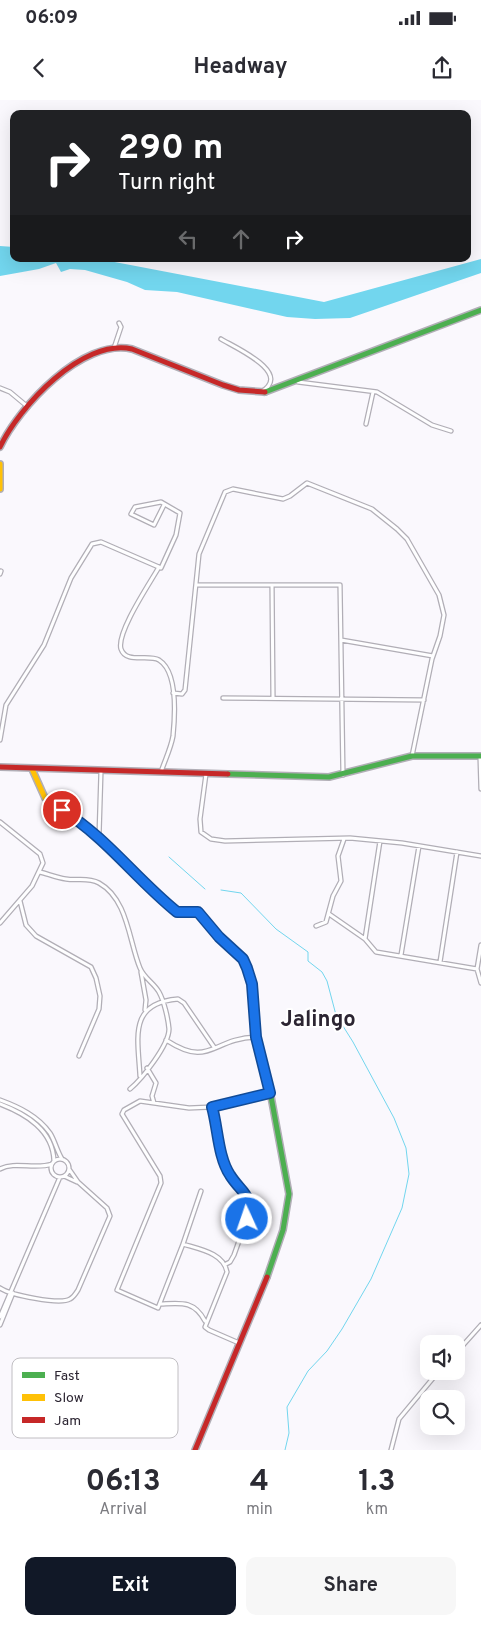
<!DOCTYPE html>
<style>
:root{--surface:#fff;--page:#f7f7f7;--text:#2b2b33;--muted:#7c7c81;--accent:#111827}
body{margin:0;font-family:Overpass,sans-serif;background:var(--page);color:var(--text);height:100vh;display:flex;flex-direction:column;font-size:19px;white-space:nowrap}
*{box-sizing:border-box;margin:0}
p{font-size:16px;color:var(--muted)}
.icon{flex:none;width:28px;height:28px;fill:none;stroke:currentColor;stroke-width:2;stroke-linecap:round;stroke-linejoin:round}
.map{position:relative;height:1350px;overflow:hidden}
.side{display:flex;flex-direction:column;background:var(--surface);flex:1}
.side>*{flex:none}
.top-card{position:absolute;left:10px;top:10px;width:461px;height:152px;border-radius:10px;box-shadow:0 5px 20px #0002;background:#202124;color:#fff;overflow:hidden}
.controls{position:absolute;left:420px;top:1235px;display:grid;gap:10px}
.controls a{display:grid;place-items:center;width:45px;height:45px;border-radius:10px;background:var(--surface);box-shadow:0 5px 20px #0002;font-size:25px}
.pin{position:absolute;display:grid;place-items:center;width:42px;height:42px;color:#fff;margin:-21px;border:2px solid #fff;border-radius:50%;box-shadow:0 1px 5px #0007}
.me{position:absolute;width:55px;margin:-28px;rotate:357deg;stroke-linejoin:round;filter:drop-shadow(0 0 4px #0008)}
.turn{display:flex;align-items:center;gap:18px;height:105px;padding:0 25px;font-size:22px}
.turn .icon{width:65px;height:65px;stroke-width:2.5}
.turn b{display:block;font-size:35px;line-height:42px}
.lanes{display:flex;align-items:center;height:48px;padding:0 25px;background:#0003;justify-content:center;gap:25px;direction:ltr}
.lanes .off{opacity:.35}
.eta{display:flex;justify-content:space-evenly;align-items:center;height:85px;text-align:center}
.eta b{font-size:30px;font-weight:700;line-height:35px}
.action{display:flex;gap:10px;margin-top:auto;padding:10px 25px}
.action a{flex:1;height:58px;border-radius:10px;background:var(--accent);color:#fff;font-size:20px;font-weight:700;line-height:58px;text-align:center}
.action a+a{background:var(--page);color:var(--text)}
.status{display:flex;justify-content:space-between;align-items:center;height:35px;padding:0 25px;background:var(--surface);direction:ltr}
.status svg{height:14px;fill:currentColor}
header{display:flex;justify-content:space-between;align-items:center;height:65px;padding:0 25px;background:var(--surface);font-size:22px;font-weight:700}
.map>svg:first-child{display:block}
.water{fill:#72d6ee}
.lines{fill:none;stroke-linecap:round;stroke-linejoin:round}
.stream{stroke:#72d6ee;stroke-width:1}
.street-casing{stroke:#b1aeb6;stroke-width:5.5}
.fast-casing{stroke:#b1aeb6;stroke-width:8}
.slow-casing{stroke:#b1aeb6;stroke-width:8}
.jam-casing{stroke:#b1aeb6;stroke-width:8}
.street{stroke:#fefeff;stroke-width:3}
.fast{stroke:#4caf50;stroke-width:5}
.slow{stroke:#ffc107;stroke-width:5}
.jam{stroke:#c62828;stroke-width:5}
.route-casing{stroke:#114b97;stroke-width:12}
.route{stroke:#1a73e8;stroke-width:9}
.labels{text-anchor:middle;stroke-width:4;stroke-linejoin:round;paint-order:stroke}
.district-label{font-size:22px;font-weight:bold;fill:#2c2532;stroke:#fff}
.key{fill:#fff;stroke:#c0bec2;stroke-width:1}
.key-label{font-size:14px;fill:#2c2532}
</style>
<div class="status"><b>06:09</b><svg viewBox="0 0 49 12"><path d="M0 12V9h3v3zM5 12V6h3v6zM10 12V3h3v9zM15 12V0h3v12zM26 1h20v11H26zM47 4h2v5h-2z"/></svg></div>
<header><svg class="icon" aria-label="back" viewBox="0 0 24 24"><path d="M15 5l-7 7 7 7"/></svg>Headway<svg class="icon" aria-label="share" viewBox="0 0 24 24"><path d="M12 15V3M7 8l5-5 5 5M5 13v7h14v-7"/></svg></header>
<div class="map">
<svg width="481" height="1350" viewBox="0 0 481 1350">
<rect width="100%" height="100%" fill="#faf8fd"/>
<path class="water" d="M0,146l14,1v12h85l225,43 157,-43v14l-131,45 -35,1 -28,-2 -110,-25 -32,-2 -18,-8 -42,-12 -15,-1 -9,3 -5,-9 -17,6 -39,7z"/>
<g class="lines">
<path class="stream" d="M169,757l36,32
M221,790l20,3 35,36 32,23v9l14,11 5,9 9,34 17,27 41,76 12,30 3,26 -7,34 -31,71 -29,50 -15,22 -19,20 -21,36 2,26 -4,17"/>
<defs>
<path id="street" d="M221,239c13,8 73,34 40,53
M114,248l7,-21 -2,-4
M298,282l79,10 55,33 19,6
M0,288l10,4 18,15
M366,324l7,-32
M159,467c-9,16 -43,66 -38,82 5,15 27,5 38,11 19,12 16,56 14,76 -2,12 -8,24 -12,36
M0,474l1,-3
M197,485h143l3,190
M272,485l1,113
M341,540l92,16
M173,593l9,1 3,-4 14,-136 26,-62 8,-3 50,10 7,-3 17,-13 65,26 25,20 10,10 32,56 5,20 -4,21 -8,23 -20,97
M223,598l201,2
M0,640l6,-35 38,-60 27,-67 21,-34 9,-2 60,26 15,-33 4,-22 -19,-11 -26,5 -4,7 23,11 10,-20
M480,656l1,33
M206,674l-6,45 1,13 10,7 14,2 125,-3 52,5 79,13
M0,722l40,32 3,9 -11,23 -32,37
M99,736l2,-65
M40,772c8,2 17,6 26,7 11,2 22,-2 33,4 29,16 30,59 41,85 4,10 14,15 19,24 5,9 9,26 10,37 0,16 -27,50 -39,60
M20,801l6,24 10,11 55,31 5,11 4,18 -1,13 -20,47
M329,814l36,25 11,13 101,17
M316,826l10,-4 7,-26 8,-15 -3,-25 6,-17
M365,839l15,-98
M481,845l-4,24 4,14
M401,855l18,-109
M440,862l17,-110
M141,872l5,28 -1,10
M166,940c45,29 45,-2 91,-3
M147,968l9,15 -4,13 2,7
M140,976c-2,-38 -12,-73 38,-77l6,4 30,44
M0,1000c19,7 38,16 50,33 5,8 7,18 12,26
M0,1004c26,10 53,26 54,57
M212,1007c5,19 6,39 13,57 5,17 22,26 26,43l-17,48 -4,7 -4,2
M51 1068a9 9 0 1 1 18 0a9 9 0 1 1-18 0Z
M0,1069c15,-8 35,1 52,-5
M64,1076l13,6
M183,1144l18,-53
M0,1188c10,7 60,17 70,11 4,-2 6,-6 8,-9l32,-74 -3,-8 -29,-26 -9,-13
M161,1204c19,-1 33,-4 44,17
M0,1217l60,-140
M0,1225l13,-32
M239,1243l-30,-13 -4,-3 22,-55c-3,-19 -28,-23 -44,-28l-25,64 -41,-18 44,-107 -1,-7 -38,-62 2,-4 16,-9 49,7 23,-1 58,-14
M456,1253l25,-28
M391,1350l8,-31 40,-48"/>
<path id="fast" d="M265,292l216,-82
M228,674l101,3 83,-21h69
M267,1177l16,-47 6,-36 -19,-103"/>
<path id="slow" d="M0,364v25
M32,669l13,29 54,38 45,48 33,28h21l21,25 24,22 9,25 5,53 13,54"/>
<path id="jam" d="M0,347c19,-40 82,-109 132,-98l91,36 16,5 26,2
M0,667l228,7
M195,1350l72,-173"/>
</defs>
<use href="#street" class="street-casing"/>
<use href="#fast" class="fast-casing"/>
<use href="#slow" class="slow-casing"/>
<use href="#jam" class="jam-casing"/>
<use href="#street" class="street"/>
<use href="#fast" class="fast"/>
<use href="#slow" class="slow"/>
<use href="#jam" class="jam"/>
</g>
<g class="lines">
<defs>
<path id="route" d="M62,710c45,28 74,69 115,102h21l21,25 24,22 4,9 5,16 4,53 14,56 -58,14c6,21 6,50 18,68 11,18 24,19 17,44"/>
</defs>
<use href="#route" class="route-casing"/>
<use href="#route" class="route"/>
</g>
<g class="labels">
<g class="district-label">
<text x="318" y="926">Jalingo</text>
</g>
</g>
<rect x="12" y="1258" width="166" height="80" rx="8" class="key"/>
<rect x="22" y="1272" width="23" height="6" fill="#4caf50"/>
<rect x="22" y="1294" width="23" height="7" fill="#ffc107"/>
<rect x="22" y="1317" width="23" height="6" fill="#c62828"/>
<g class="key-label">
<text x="54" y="1280">Fast</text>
<text x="54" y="1302">Slow</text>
<text x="54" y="1325">Jam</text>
</g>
</svg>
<div class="controls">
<a><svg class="icon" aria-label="sound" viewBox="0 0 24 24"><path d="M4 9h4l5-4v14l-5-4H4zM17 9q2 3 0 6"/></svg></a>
<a><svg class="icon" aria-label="search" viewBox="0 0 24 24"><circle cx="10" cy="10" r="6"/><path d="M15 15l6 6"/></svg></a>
</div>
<div class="pin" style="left:62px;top:710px;background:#d93025"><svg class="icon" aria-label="arrive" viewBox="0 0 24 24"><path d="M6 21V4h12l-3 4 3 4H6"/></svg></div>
<svg class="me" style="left:247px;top:1119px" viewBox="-20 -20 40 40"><circle r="17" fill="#1a73e8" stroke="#fff" stroke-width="3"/><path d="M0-11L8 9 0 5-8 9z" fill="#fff"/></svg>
<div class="top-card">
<div class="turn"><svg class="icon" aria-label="right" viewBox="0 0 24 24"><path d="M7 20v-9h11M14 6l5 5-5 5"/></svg><div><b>290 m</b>Turn right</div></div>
<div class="lanes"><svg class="icon off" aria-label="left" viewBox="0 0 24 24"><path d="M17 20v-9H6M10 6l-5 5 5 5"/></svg><svg class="icon off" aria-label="ahead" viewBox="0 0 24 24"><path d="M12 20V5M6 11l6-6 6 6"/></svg><svg class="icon" aria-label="right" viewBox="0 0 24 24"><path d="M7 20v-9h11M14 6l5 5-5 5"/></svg></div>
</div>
</div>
<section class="side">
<div class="eta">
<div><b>06:13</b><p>Arrival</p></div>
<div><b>4</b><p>min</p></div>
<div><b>1.3</b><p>km</p></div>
</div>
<div class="action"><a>Exit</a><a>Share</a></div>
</section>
